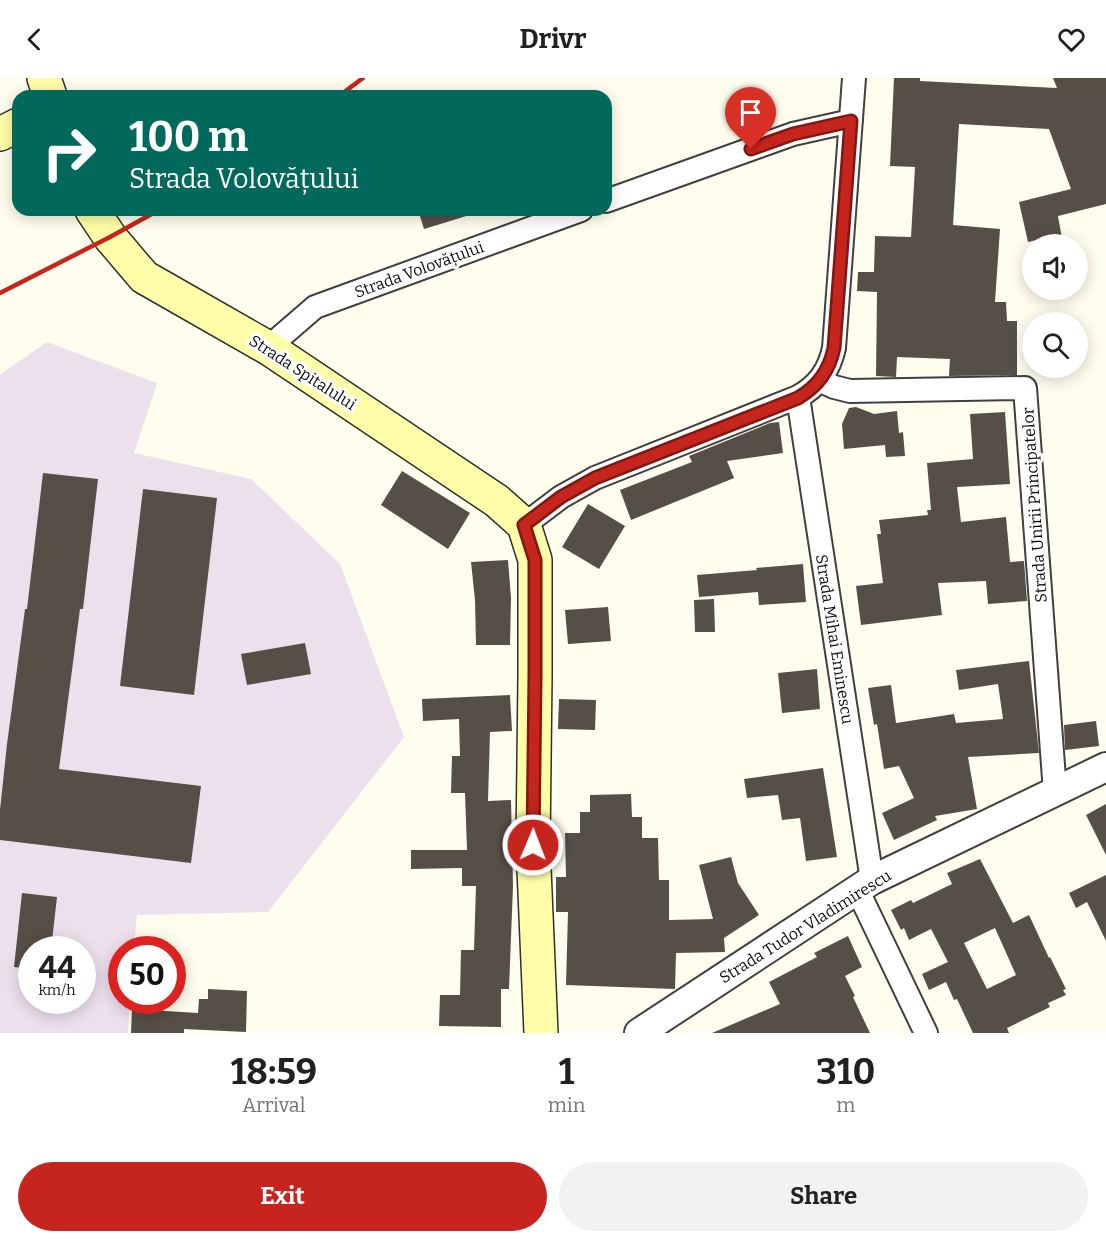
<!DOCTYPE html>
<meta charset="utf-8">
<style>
:root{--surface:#fff;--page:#f2f2f2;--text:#202124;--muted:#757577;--accent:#c5251c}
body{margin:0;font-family:Bitter,serif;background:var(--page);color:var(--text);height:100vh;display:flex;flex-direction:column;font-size:22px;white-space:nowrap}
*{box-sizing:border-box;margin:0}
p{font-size:20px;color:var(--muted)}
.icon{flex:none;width:33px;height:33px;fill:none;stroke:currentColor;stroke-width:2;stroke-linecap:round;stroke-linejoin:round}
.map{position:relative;height:955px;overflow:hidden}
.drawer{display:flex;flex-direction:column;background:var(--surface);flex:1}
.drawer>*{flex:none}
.banner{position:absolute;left:12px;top:12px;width:600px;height:126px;border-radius:18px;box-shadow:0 3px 15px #0003;background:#00695c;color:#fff;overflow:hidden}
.buttons{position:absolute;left:1022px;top:156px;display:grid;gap:12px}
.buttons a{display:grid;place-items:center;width:66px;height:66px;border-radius:50%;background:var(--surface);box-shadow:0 3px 15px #0003;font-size:30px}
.speed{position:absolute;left:18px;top:858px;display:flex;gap:12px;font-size:30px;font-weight:700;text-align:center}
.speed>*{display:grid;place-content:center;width:78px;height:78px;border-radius:50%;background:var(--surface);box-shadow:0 3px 15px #0003;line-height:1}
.speed small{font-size:15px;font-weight:400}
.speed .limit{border:9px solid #d22;background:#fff;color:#111}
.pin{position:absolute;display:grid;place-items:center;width:51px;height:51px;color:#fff;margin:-62px -26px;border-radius:50% 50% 50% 0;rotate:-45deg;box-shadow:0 0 6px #0007}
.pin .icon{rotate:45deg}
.me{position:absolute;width:66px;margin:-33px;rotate:1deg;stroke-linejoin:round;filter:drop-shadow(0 0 4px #0008)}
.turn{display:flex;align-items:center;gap:21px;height:126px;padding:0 18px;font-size:27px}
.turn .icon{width:78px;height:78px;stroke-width:2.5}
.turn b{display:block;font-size:42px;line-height:51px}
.eta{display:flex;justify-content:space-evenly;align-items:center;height:102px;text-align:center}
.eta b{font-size:36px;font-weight:700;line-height:42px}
.action{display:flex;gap:12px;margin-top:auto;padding:12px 18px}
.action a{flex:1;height:69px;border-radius:36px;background:var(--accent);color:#fff;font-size:24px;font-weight:700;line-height:69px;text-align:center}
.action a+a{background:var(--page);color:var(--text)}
header{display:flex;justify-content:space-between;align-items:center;height:78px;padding:0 18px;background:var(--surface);font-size:27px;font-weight:700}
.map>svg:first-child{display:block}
.industrial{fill:#ece0ec;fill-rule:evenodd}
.building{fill:#564f48;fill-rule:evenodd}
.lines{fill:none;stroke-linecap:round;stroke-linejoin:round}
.minor-casing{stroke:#404040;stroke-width:26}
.tertiary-casing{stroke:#404040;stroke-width:32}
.secondary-casing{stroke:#2f2f2f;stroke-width:36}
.minor{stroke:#fff;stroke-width:22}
.tertiary{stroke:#fff;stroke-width:28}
.secondary{stroke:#fffea8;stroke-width:33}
.rail{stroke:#c5251c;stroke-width:4.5}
.route-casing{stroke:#801812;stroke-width:15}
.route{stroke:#c5251c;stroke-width:10}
.labels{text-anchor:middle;stroke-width:6;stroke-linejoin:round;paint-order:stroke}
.street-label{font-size:16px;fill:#0d0d0d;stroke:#fff}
</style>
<header><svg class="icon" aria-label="back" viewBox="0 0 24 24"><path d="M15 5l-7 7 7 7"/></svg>Drivr<svg class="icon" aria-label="heart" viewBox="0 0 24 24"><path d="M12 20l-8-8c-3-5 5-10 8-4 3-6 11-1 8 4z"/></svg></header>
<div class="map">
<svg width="1106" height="955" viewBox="0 0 1106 955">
<rect width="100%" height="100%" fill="#fffded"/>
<path class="industrial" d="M47,264l110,41 -23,70 117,26 89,85 64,173 -136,175 -131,3 -3,34 -12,1v50l8,1 -2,32h-128v-658zM32,872h50v50h-50z"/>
<path class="building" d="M894,0h26v3l137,7 -4,-10h53v126l-48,12 5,28h-17l-1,-6 -17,4 -9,-40 52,-13 -22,-60 -90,-5 -6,101 47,4 -5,73h11l1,19h10v54l-68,1 1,-17 -53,-2 -1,20 -20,-1 1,-84 -20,-1 1,-19h16l1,-36 36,1 4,-70 -25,-1z
M418,132h55v4l-49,15z
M856,329l18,7 23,-3 2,22 4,-1 2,24 -19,1 -1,-12 -41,4 -2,-25 7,-16z
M1005,334l5,72 -53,3 4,35 45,-5 4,45 14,-1 3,40 -39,3 -2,-23 -48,2 4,32 -81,10 -5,-39 27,-3 -6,-49h4l-2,-14 49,-5 -1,-5h4l-4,-47 46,-4 -3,-45z
M779,344l4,31 -56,8 7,17 -103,42 -11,-30 72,-28 -3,-6 81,-33z
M402,393l68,42 -22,36 -67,-44z
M43,395l55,6 -15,130h-3l-21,160 142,17 -10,77 -191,-23v-30l7,-66 18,-135h2z
M143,411l74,9 -23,197 -74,-9z
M588,426l37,22 -26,43 -37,-22z
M508,482l3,38 -1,47h-34l-1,-45 -4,-38z
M803,486l3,38 -47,3 -1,-13 -59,5 -2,-22 60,-5 -1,-2z
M714,521l1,33h-20l-1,-32z
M608,529l3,34 -43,3 -3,-34z
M305,565l6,31 -64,11 -6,-31z
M1029,583l10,92 -71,4 9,52 -42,7 2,4 -43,20 -12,-27 32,-15 -15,-32 -15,3 -7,-45 -3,1 -6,-37 23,-3 5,38 58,-9 2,9 47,-4 -5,-35 -39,6 -3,-20z
M817,591l3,40 -38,4 -4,-40z
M510,617l2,36 -22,1 -2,69 23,-1 2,86 -4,103h-8v38l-62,-1 1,-31h20l1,-45h13l2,-64h-14v-18l-51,1v-19h56l-2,-57h-14l1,-37h8l-1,-37 -36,2 -1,-22z
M559,621l37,1 -1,30 -37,-1z
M1096,643l3,25 -34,4 -1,-25z
M823,690l14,89 -31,4 -6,-43 -18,2 -4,-25 -31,3 -3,-19z
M631,716l1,23h10v21h16l1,42h10v40l44,-1 -14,-54 32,-8 7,26 21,32 -35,23 1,14 -49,1 -1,36 -109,-4 2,-73h-12v-35h10l-1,-44h15v-21h10v-17z
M1106,726v51l-20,-40z
M980,781l33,64 16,-8 20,43 1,-1 16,32 -3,1 3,5 -18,8 2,4 -43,21 2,5h-36l-16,-34 -3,1 -8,-18 -17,8 -7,-16 26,-12 -17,-33 -22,11 -5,-12 -3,2 -10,-20 20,-10 2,3 39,-19 -5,-11zM995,850l21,47 -29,14 -23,-46z
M1106,797v66l-19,-39 -11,6 -7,-15z
M22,815l35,4 -6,53h-19v19l-18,-2z
M848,858l14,31 -17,9 10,20 -2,1 17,36h-158l68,-29 -11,-22 48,-25 -3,-4z
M208,911l39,2 -1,41 -62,-3v4h-53l1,-24 66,4 1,-14h9z"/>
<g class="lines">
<defs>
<path id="minor" d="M606,123l187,-67 58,-13
M270,271l8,-10 37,-32 266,-97
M821,303l13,6 16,4 175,-3 30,404
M798,319l74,483
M524,447l37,-28 34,-19 203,-81c20,-11 31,-26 36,-49l20,-270
M857,811l69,144"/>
<path id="tertiary" d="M639,955l233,-153 234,-113"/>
<path id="secondary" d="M44,0l6,18
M0,56l18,-9
M92,132l18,27 34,40 126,72 227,152 27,24 11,35v116l-2,169 8,188"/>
</defs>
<use href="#minor" class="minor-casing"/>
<use href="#tertiary" class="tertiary-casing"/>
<use href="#secondary" class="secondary-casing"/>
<use href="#minor" class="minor"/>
<use href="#tertiary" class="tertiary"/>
<use href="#secondary" class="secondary"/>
<path class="rail" d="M339,18l24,-18
M0,215l110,-56 49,-27"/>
</g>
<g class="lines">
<defs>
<path id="route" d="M533,767l2,-169v-116l-11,-35 37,-28 34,-19 203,-80c20,-12 31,-27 36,-50l17,-227 -58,13 -42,15"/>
</defs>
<use href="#route" class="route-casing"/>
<use href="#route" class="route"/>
</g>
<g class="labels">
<g class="street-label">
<text transform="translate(419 191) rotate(-20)" y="6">Strada Volovățului</text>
<text transform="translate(303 294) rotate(33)" y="6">Strada Spitalului</text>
<text transform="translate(1034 427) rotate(-94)" y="6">Strada Unirii Principatelor</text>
<text transform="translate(835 561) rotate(81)" y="6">Strada Mihai Eminescu</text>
<text transform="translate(805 848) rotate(-32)" y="6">Strada Tudor Vladimirescu</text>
</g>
</g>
</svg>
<div class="buttons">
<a><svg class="icon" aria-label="sound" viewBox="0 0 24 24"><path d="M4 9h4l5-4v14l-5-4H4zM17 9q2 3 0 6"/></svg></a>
<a><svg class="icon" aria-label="search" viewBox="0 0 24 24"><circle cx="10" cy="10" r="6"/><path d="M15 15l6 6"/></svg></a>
</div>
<div class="speed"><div>44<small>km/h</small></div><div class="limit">50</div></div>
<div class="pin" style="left:751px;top:71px;background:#d93025"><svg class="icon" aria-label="arrive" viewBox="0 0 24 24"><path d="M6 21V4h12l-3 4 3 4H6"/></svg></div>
<svg class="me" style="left:533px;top:767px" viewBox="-20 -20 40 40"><circle r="17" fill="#c5251c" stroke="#fff" stroke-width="3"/><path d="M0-11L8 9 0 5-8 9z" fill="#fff"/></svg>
<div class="banner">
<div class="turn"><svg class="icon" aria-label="right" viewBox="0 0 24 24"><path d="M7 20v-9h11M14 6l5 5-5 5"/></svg><div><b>100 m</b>Strada Volovățului</div></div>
</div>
</div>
<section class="drawer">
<div class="eta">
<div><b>18:59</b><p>Arrival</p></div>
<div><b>1</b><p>min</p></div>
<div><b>310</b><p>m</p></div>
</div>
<div class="action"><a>Exit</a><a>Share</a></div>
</section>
